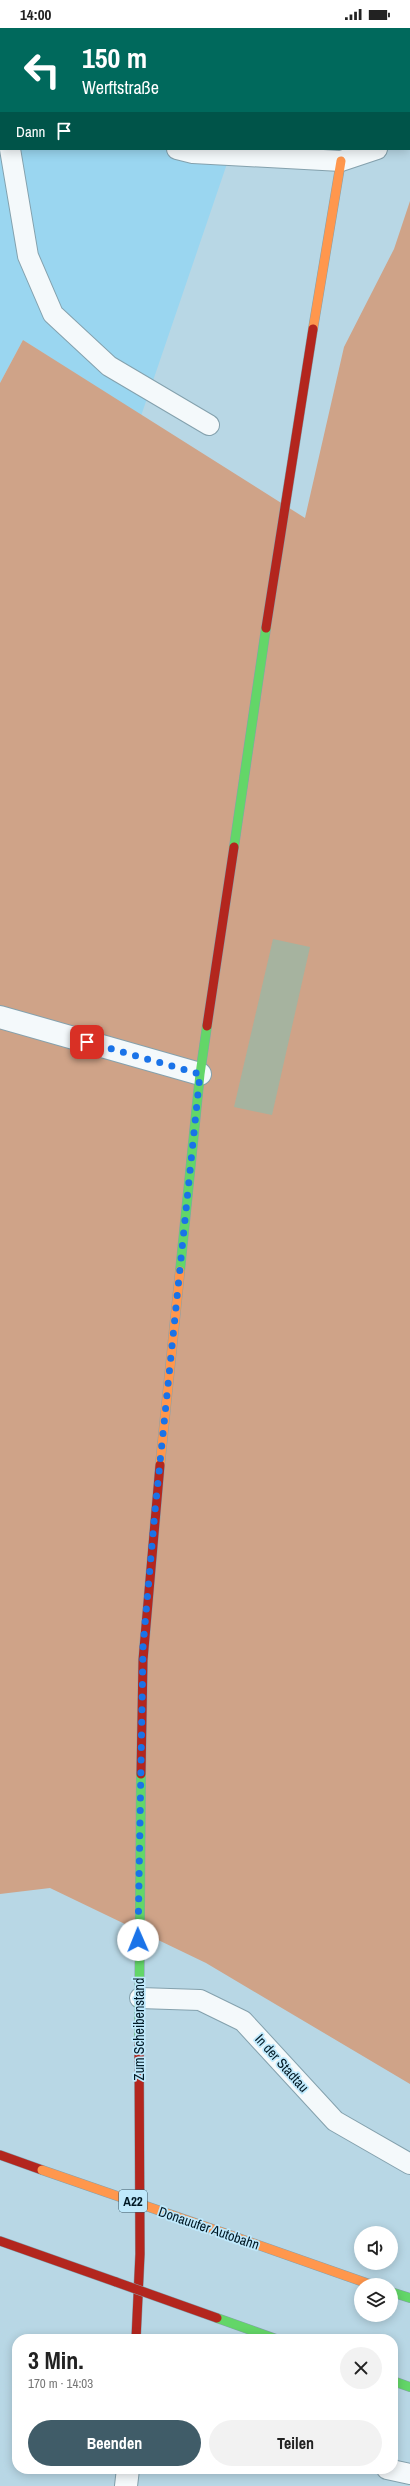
<!DOCTYPE html>
<html lang="de">
<meta charset="utf-8">
<style>
:root{--surface:#fff;--page:#f2f2f2;--text:#222;--muted:#767676;--accent:#405c68}
body{margin:0;font-family:"Archivo Narrow",sans-serif;background:var(--page);color:var(--text);height:100vh;display:flex;flex-direction:column;font-size:15px;white-space:nowrap}
*{box-sizing:border-box;margin:0}
p{font-size:13px;color:var(--muted)}
.icon{flex:none;width:22px;height:22px;fill:none;stroke:currentColor;stroke-width:2;stroke-linecap:round;stroke-linejoin:round}
.map{position:relative;flex:1;overflow:hidden}
.side{position:absolute;left:12px;top:2306px;width:386px;height:140px;display:flex;flex-direction:column;background:var(--surface);border-radius:16px;box-shadow:0 2px 10px #0003}
.side>*{flex:none}
.banner{position:absolute;left:0px;top:0px;width:410px;height:122px;box-shadow:0 2px 10px #0003;background:#00695c;color:#fff;overflow:hidden}
.fabs{position:absolute;left:354px;top:2198px;display:grid;gap:8px}
.fabs a{display:grid;place-items:center;width:44px;height:44px;border-radius:50%;background:var(--surface);box-shadow:0 2px 10px #0003;font-size:20px}
.pin{position:absolute;display:grid;place-items:center;width:34px;height:34px;color:#fff;margin:-17px;border-radius:8px;box-shadow:0 2px 6px #0006}
.me{position:absolute;width:44px;margin:-22px;rotate:359deg;stroke-linejoin:round;filter:drop-shadow(0 0 3px #0008)}
.turn{display:flex;align-items:center;gap:14px;height:84px;padding:0 16px;font-size:18px}
.turn .icon{width:52px;height:52px;stroke-width:2.5}
.turn b{display:block;font-size:28px;line-height:34px}
.then{display:flex;align-items:center;height:38px;padding:0 16px;background:#0003;gap:8px;font-size:15px}
.round{display:grid;place-items:center;flex:none;width:42px;height:42px;border-radius:21px;background:var(--page)}
.head{display:flex;align-items:center;justify-content:space-between;height:68px;padding:0 16px}
h1{font-size:24px;font-weight:800;line-height:30px}
.primary-button{display:flex;gap:8px;margin-top:auto;padding:8px 16px}
.primary-button a{flex:1;height:46px;border-radius:24px;background:var(--accent);color:#fff;font-size:16px;font-weight:800;line-height:46px;text-align:center}
.primary-button a+a{background:var(--page);color:var(--text)}
.status{display:flex;justify-content:space-between;align-items:center;height:28px;padding:0 20px;background:var(--surface);direction:ltr}
.status svg{height:11px;fill:currentColor}
.map>svg:first-child{display:block}
.built{fill:#9ad6f0}
.forest{fill:#cfa388}
.building{fill:#a6b39f}
.lines{fill:none;stroke-linecap:round;stroke-linejoin:round}
.lane-casing{stroke:#84a1ad;stroke-width:22}
.street-casing{stroke:#84a1ad;stroke-width:24}
.fast-casing{stroke:#84a1ad;stroke-width:10}
.slow-casing{stroke:#84a1ad;stroke-width:10}
.jam-casing{stroke:#84a1ad;stroke-width:10}
.lane{stroke:#f4f9fb;stroke-width:20}
.street{stroke:#f4f9fb;stroke-width:22}
.fast{stroke:#63d668;stroke-width:9}
.slow{stroke:#ff974d;stroke-width:9}
.jam{stroke:#b3261e;stroke-width:9}
.slow-bridge-casing{stroke:#84a1ad;stroke-width:10;stroke-linecap:butt}
.jam-bridge-casing{stroke:#84a1ad;stroke-width:10;stroke-linecap:butt}
.slow-bridge{stroke:#ff974d;stroke-width:9}
.jam-bridge{stroke:#b3261e;stroke-width:9}
.route{stroke:#1a73e8;stroke-width:7;stroke-dasharray:0 12.6}
.labels{text-anchor:middle;stroke-width:3.5;stroke-linejoin:round;paint-order:stroke}
.shield{fill:#bfe9fc;stroke:#395766;stroke-width:1}
.shield-label{font-size:13px;font-weight:bold;fill:#001925}
.street-label{font-size:14px;fill:#001925;stroke:#bfe9fc}
</style>
<div class="status"><b>14:00</b><svg viewBox="0 0 49 12"><path d="M0 12V9h3v3zM5 12V6h3v6zM10 12V3h3v9zM15 12V0h3v12zM26 1h20v11H26zM47 4h2v5h-2z"/></svg></div>
<div class="map">
<svg width="410" height="2458" viewBox="0 0 410 2458">
<rect width="100%" height="100%" fill="#b8d7e5"/>
<path class="built" d="M0,0h273l-272,1v120h231l-91,267 -118,-76 -23,43z"/>
<path class="forest" d="M410,173v1883l-204,-121 -156,-75 -50,6v-1511l23,-43 282,178 39,-171 50,-98z"/>
<path class="building" d="M273,911l37,8 -38,168 -38,-8z"/>
<g class="lines">
<defs>
<path id="lane" d="M370,1v-1
M409,95l1,-1
M10,121l18,107 25,58 56,52 100,59
M177,121l16,4 148,8 36,-12
M140,1970l60,2 43,21 92,100 75,43
M387,2441l23,5"/>
<path id="street" d="M0,989l200,57
M126,2458l2,-17"/>
<path id="fast" d="M234,819l32,-219
M180,1243l20,-197 7,-48
M139,2014l2,-268
M391,2264l19,6
M217,2290l59,21
M393,2353l17,6"/>
<path id="slow" d="M313,301l28,-168
M160,1437l20,-194
M224,2205l148,52"/>
<path id="jam" d="M266,600l47,-299
M207,998l27,-179
M141,1746l2,-114 17,-195
M0,2127l42,15
M0,2213l116,41
M136,2311l4,-85 -1,-212"/>
</defs>
<use href="#lane" class="lane-casing"/>
<use href="#street" class="street-casing"/>
<use href="#fast" class="fast-casing"/>
<use href="#slow" class="slow-casing"/>
<use href="#jam" class="jam-casing"/>
<use href="#lane" class="lane"/>
<use href="#street" class="street"/>
<use href="#fast" class="fast"/>
<use href="#slow" class="slow"/>
<use href="#jam" class="jam"/>
<defs>
<path id="slow-bridge" d="M42,2142l182,63"/>
<path id="jam-bridge" d="M116,2254l101,36"/>
</defs>
<use href="#slow-bridge" class="slow-bridge-casing"/>
<use href="#jam-bridge" class="jam-bridge-casing"/>
<use href="#slow-bridge" class="slow-bridge"/>
<use href="#jam-bridge" class="jam-bridge"/>
</g>
<g class="lines">
<path class="route" d="M87,1014l113,32 -45,437 -12,136 -5,293"/>
</g>
<g class="labels">
<rect class="shield" x="119" y="2162" width="28" height="22" rx="3"/>
<g class="shield-label">
<text x="133" y="2178">A22</text>
</g>
<g class="street-label">
<text transform="translate(139 2001) rotate(-90)" y="5">Zum Scheibenstand</text>
<text transform="translate(282 2035) rotate(48)" y="5">In der Stadtau</text>
<text transform="translate(209 2200) rotate(19)" y="5">Donauufer Autobahn</text>
</g>
</g>
</svg>
<div class="fabs">
<a><svg class="icon" aria-label="sound" viewBox="0 0 24 24"><path d="M4 9h4l5-4v14l-5-4H4zM17 9q2 3 0 6"/></svg></a>
<a><svg class="icon" aria-label="layers" viewBox="0 0 24 24"><path d="M12 4l9 5-9 5-9-5zM3 14l9 5 9-5"/></svg></a>
</div>
<div class="pin" style="left:87px;top:1014px;background:#d93025"><svg class="icon" aria-label="arrive" viewBox="0 0 24 24"><path d="M6 21V4h12l-3 4 3 4H6"/></svg></div>
<svg class="me" style="left:138px;top:1912px" viewBox="-20 -20 40 40"><circle r="19" fill="#fff"/><path d="M0-13L10 11 0 6-10 11z" fill="#1a73e8"/></svg>
<div class="banner">
<div class="turn"><svg class="icon" aria-label="left" viewBox="0 0 24 24"><path d="M17 20v-9H6M10 6l-5 5 5 5"/></svg><div><b>150 m</b>Werftstraße</div></div>
<div class="then">Dann<svg class="icon" aria-label="arrive" viewBox="0 0 24 24"><path d="M6 21V4h12l-3 4 3 4H6"/></svg></div>
</div>
<section class="side">
<div class="head"><div><h1>3 Min.</h1><p>170 m · 14:03</p></div><a class="round"><svg class="icon" aria-label="close" viewBox="0 0 24 24"><path d="M6 6l12 12M18 6L6 18"/></svg></a></div>
<div class="primary-button"><a>Beenden</a><a>Teilen</a></div>
</section>
</div>
